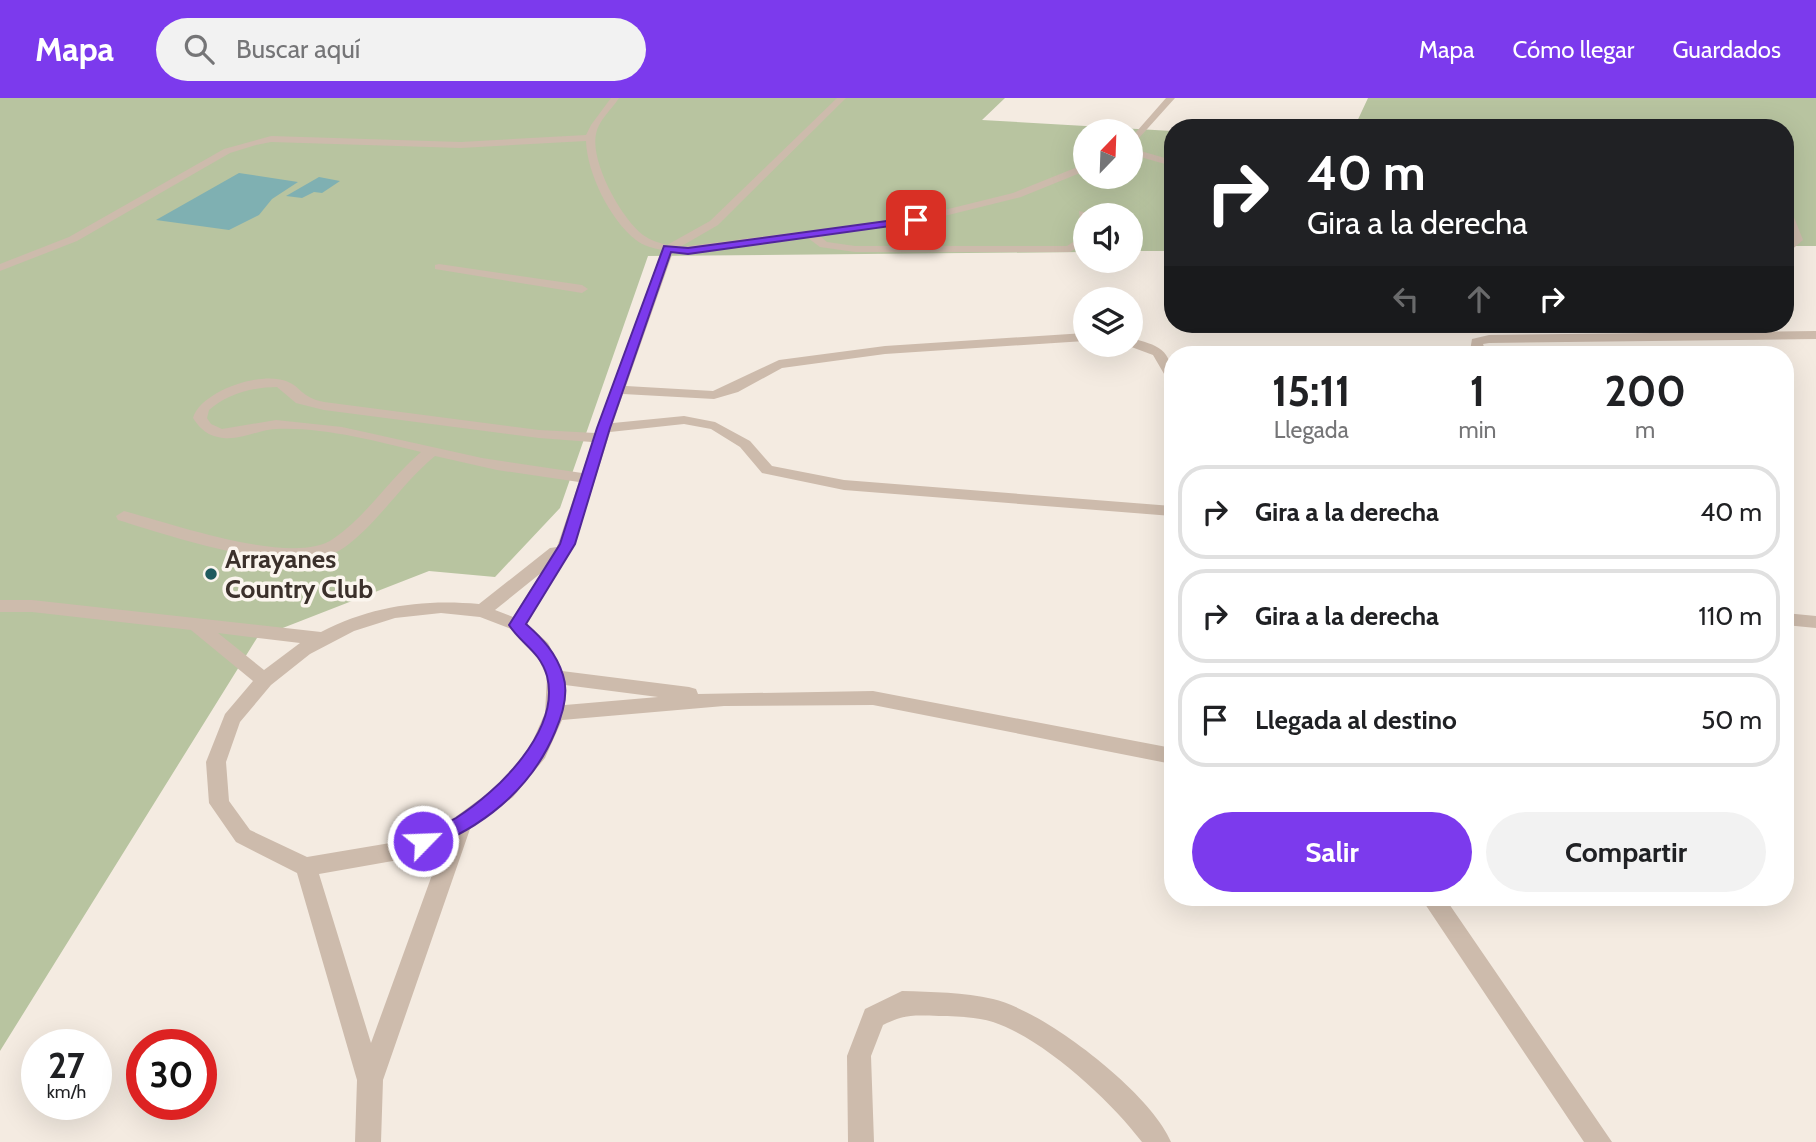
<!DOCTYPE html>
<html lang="es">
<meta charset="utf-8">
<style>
:root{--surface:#fff;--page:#f2f2f2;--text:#202124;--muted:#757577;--line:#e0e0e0;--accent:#7c3aed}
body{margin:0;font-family:Cabin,sans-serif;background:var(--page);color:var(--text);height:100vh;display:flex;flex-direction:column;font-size:26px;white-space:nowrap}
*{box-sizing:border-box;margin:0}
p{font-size:23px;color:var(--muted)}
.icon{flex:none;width:38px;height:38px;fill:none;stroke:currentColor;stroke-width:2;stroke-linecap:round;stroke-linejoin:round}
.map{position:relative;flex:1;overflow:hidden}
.side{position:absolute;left:1164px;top:248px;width:630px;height:560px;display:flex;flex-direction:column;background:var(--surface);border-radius:28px;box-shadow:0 7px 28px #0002}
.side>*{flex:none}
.banner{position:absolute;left:1164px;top:21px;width:630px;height:214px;border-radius:28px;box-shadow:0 7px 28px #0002;background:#202124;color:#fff;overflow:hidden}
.needle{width:46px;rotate:23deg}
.fabs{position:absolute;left:1073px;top:21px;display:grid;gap:14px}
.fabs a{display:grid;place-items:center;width:70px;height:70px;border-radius:50%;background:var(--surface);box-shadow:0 7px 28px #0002;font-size:35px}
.speed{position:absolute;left:21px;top:931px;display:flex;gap:14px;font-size:35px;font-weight:700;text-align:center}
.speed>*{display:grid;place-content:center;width:91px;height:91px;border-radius:50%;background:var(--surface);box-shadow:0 7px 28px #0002;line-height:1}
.speed small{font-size:18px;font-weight:400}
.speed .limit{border:10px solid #d22;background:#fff;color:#111}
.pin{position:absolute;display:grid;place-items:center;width:60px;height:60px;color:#fff;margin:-30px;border-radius:14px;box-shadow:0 4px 10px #0006}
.me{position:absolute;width:77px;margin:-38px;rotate:66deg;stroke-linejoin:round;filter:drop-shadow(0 0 5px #0008)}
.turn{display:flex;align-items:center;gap:24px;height:147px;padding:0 28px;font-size:32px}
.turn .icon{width:91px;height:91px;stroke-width:2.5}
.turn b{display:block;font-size:49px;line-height:60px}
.lanes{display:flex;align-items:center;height:66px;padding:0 28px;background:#0003;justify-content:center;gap:35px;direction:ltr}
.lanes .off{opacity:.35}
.eta{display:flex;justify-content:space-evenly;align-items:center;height:119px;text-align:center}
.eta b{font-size:42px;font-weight:700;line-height:49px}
.action{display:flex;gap:14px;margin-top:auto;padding:14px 28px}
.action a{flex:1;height:80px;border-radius:42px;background:var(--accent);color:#fff;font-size:28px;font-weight:700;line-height:80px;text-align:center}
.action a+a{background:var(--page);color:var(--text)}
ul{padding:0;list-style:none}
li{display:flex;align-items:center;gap:21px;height:94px;margin:0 14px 10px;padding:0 14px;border:4px solid var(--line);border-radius:28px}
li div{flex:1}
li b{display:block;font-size:26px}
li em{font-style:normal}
header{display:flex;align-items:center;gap:42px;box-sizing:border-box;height:98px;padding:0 35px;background:var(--accent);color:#fff}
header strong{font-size:33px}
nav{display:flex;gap:38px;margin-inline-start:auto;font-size:24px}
.search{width:490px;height:63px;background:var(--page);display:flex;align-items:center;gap:18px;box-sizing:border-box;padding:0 24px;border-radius:38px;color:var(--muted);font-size:26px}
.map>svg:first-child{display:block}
.green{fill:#b8c4a0;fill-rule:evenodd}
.water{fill:#7fb0b2}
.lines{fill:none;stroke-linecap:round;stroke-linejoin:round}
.minor{fill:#cdbbac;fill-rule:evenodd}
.route{fill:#7c3aed;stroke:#51269a;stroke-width:2}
.poi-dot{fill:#1f5a5e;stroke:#fbf5ee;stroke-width:2.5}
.labels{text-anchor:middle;stroke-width:7;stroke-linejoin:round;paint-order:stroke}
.poi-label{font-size:26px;font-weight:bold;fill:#3b302b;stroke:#fbf5ee;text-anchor:start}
</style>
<header>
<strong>Mapa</strong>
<div class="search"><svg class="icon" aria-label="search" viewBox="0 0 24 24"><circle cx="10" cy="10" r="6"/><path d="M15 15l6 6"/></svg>Buscar aquí</div>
<nav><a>Mapa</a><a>Cómo llegar</a><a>Guardados</a></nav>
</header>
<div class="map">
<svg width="1816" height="1044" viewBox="0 0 1816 1044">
<rect width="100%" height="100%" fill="#f4ebe1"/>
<path class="green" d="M0,0h1005l-23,22 190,11v120h-41l-1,-36h-45v37l-437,4 -88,252 -65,69 -66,-6 -172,67 -257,413zM1085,33h45v46h-45z
M1368,0h448v148h-31v-118h-431z"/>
<path class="water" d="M239,75l59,9 -26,17 -13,16 -30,15 -73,-10z
M319,79l21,4 -18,12 -8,-1 -12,6 -16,-2z"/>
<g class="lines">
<path class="minor" d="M611,0h8c-7,11 -21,23 -23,36 -6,28 25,84 47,101 7,5 16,8 24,10l43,-24 127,-123h9l-128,127 -38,22 236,-30 97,-24 72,-29v7l-64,26 -105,26 -96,13 7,6 28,4h212l18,-12v9l-15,9h-215l-35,-5 -12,-9 -120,16 -15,-2 -47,134 87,5 66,-31 106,-14 200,-13v8l-200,13 -103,14 -44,24 -24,7 -91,-5 -10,29 71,-7 31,6 35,19 22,25 72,14 328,26v10l-328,-26 -82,-17 -22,-26 -29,-18 -27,-5 -74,8 -35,112 -48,80 21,19 14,28 127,16 7,2 2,5 175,-3 299,57v16l-299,-59 -149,1 -162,14 -17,38 -32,39 -43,32 -87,251 -2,62h-26l2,-62 -60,-207 -61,-31 -27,-39 -3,-41 19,-48 28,-33 -62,-51 -159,-18h-32v-12h32l289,32c50,-26 102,-33 158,-28l71,-56 7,-1 22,-65 -82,-12 -62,-14c-33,27 -56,66 -90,91 -46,34 -174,-11 -227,-27l-2,-4 8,-5c46,12 169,56 209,28 34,-23 56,-60 88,-87 -46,-11 -97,-25 -145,-23 -18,1 -35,11 -53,9 -15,-2 -22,-8 -30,-20 8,-27 68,-47 93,-37 16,6 14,16 38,21l215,28 56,3 67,-183c-9,-2 -19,-4 -26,-10 -26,-20 -49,-67 -50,-99l-125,7 -190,-6 -15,3 -26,8 -153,88 -77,30v-7l69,-27 155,-88 47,-13 190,6 125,-7 5,-10zM277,289l19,16 28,7 215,28 53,4 -10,31 -100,-15 -140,-31 -66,-7 -54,9 -11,-5 -4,-6 2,-8c18,-16 44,-23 68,-23zM541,475l-28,44 -18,-7zM441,515l39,4 31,12 24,23 12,25 -2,36 -15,34 -31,38 -45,33 -52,23 -95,16 -57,-27 -21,-29 -3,-39 14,-40 31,-37 39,-31 44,-23 41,-13zM218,535l82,10 -36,27zM565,587l93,12 -93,8zM444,744l-73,201 -52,-169 85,-15z
M1166,0h9l-45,50v-9z
M1130,50l42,12v6l-42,-12z
M1785,106l5,3 13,33 -14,12h-4v-6l6,-6 -6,-18z
M1079,113l9,2 1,2h-4v7l-5,-3z
M439,166l143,21 6,4 -6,4 -147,-24v-4z
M1816,233v8l-327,4 -6,1 4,11h-13l-4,-4 2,-12 17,-4z
M1130,240c28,7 42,11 42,42l-5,-1 -14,-24 -27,-10h4z
M1785,515l31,3v12l-31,-3z
M1421,800h24l167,244h-28z
M902,893c30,1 62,1 91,8 52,12 158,94 178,143h-29c-32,-42 -98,-103 -149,-120 -16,-5 -37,-6 -54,-6 -24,-1 -34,-2 -56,9l-12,31 3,86h-26l-1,-86 18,-47z"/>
</g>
<path class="route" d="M916,119l4,1v4l-232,32 -17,-2 -61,176 -35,116 -49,80c17,15 30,29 37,51 6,18 -1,41 -8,57 -24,58 -74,97 -132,118l-7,-3 -3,-6 3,-6c13,-5 28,-10 40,-17 41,-26 105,-87 91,-142 -7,-25 -26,-32 -38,-51l51,-81 37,-116 67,-182 24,2z"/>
<circle class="poi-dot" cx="211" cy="476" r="7"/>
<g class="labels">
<g class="poi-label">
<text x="225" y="470">Arrayanes<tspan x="225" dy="30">Country Club</tspan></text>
</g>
</g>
</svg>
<div class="fabs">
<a><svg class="needle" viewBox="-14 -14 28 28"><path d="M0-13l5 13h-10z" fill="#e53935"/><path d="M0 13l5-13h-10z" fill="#757577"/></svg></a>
<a><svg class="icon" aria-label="sound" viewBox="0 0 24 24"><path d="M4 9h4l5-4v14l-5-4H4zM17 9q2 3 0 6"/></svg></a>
<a><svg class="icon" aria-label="layers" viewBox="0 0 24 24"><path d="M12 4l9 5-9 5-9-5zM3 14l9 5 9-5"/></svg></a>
</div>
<div class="speed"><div>27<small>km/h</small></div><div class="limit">30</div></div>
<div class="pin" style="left:916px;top:122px;background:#d93025"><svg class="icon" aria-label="arrive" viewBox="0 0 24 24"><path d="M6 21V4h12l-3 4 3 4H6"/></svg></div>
<svg class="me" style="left:423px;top:743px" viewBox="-20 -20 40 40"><circle r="17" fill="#7c3aed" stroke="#fff" stroke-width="3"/><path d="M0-11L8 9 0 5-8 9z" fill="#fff"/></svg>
<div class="banner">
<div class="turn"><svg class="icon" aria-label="right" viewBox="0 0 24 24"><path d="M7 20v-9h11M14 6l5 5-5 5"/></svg><div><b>40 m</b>Gira a la derecha</div></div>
<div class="lanes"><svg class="icon off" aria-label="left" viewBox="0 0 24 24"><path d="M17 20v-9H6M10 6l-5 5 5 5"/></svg><svg class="icon off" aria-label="ahead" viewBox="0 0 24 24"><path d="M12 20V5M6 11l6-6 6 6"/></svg><svg class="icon" aria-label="right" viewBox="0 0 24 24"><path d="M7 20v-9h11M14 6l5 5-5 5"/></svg></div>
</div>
<section class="side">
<div class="eta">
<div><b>15:11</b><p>Llegada</p></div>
<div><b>1</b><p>min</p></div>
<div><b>200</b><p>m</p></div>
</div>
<ul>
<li><svg class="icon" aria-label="right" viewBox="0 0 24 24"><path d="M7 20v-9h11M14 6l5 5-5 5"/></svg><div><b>Gira a la derecha</b></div><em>40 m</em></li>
<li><svg class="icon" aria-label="right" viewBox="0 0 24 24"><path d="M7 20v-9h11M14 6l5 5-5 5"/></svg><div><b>Gira a la derecha</b></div><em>110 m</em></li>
<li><svg class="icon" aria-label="arrive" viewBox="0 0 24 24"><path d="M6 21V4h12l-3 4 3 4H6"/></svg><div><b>Llegada al destino</b></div><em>50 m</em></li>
</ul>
<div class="action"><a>Salir</a><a>Compartir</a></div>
</section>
</div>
